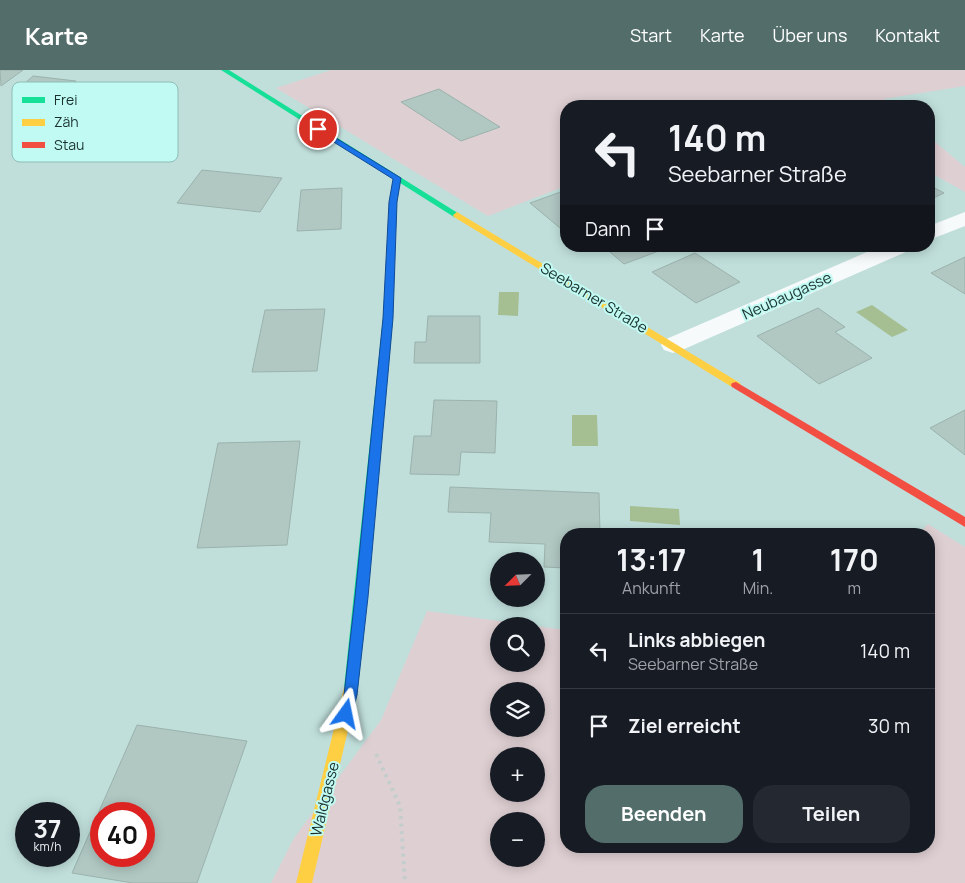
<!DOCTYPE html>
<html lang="de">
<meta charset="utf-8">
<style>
:root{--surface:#171b24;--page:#242831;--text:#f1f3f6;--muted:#9ea1a6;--line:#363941;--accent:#536d6a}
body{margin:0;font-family:Manrope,sans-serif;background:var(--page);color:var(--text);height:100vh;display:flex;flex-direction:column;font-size:19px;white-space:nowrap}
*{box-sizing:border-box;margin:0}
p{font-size:16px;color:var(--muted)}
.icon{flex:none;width:28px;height:28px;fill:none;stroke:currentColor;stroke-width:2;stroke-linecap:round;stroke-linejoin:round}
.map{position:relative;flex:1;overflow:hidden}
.panel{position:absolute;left:560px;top:458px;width:375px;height:325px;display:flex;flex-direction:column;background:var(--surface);border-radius:20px;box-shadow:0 2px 12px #0003}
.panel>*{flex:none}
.top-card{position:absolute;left:560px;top:30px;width:375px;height:152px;border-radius:20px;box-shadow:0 2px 12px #0003;background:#171b24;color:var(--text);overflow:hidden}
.needle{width:32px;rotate:246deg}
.controls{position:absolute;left:490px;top:482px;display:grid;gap:10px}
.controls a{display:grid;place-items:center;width:55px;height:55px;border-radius:50%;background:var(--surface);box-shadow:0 2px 12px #0003;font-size:25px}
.speed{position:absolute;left:15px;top:732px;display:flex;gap:10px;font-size:25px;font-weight:700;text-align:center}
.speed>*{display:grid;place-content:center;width:65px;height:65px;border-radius:50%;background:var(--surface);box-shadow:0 2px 12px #0003;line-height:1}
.speed small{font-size:12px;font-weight:400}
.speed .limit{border:8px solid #d22;background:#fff;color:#111}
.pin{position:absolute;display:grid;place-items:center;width:42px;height:42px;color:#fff;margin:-21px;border:2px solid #fff;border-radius:50%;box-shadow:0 1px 5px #0007}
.me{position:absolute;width:55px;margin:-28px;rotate:12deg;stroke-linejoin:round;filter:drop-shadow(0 0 4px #0008)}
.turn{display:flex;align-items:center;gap:18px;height:105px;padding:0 25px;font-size:22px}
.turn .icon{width:65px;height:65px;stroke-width:2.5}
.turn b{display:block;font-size:35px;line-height:42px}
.then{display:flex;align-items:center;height:48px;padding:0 25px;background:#0003;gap:10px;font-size:19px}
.eta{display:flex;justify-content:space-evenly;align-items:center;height:85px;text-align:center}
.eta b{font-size:30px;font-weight:700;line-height:35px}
.action{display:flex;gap:10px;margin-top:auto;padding:10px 25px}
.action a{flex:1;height:58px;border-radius:20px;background:var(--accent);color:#fff;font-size:20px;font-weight:700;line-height:58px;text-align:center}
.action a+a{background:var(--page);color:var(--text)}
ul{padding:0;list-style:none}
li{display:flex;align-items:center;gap:15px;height:75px;padding:0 25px;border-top:1px solid var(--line)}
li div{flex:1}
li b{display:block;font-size:19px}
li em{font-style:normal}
header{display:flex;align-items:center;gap:30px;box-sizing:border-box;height:70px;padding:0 25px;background:var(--accent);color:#fff}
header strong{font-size:24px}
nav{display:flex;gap:28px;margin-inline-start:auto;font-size:18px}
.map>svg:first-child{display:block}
.green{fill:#decfd2;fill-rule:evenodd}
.water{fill:#a5bf93}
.building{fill:#b0c7c2;stroke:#9bb2ac;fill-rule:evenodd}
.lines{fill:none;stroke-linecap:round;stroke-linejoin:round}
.path{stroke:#c3cdcc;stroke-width:4;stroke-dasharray:3 4.5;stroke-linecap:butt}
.street{fill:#f6fafa;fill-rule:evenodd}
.fast{fill:#16e098;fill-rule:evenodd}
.slow{fill:#ffcf43;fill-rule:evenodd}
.jam{fill:#f24e42;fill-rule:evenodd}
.route{fill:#1a73e8;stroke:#114b97}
.labels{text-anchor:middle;stroke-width:4;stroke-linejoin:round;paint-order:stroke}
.street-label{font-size:15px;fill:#19302d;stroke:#c0faf2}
.key{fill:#c0faf2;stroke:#8ebdb7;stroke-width:1}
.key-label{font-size:14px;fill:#19302d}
</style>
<header>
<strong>Karte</strong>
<nav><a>Start</a><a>Karte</a><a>Über uns</a><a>Kontakt</a></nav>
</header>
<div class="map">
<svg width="965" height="813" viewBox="0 0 965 813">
<rect width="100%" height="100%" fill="#c0dfdb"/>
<path class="green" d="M331,0h634v16l-81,13 8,7h-326v80l-78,30 -212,-128z
M929,67l36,30v25l-36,-20z
M928,454l37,23v336h-694l23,-45 87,-118 46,-109 109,15h-37v38h37v-38l30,4v216h363v-312h-11zM499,621h37v38h-37zM499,686h37v38h-37zM499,751h37v38h-37z"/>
<path class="water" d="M499,222h20l-1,24 -20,-1z
M872,235l36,25 -16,7 -36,-25z
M572,345h25l1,31h-26z
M630,436l49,3 1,16 -50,-4z"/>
<path class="building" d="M0,0h23l-22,16z
M33,6l43,5 -3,3 27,2 -20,20 -51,-6 7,-6 -21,-2z
M439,19l61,38 -39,14 -60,-39z
M202,100l80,8 -22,34 -83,-9z
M929,115l15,8 -15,7z
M342,118l-1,41 -44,2 4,-41z
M566,120v36l-6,2 -30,-25z
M603,176h57l4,3 -40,15z
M695,183l45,29 -44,21 -44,-31z
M965,187v37l-34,-21z
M818,238l27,19 -10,5 37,26 -53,26 -62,-48z
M325,239l-8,62 -65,1 13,-62z
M428,246h52v47h-66l1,-21h11z
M434,330l63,1 -2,52 -34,-1 -2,23 -49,-1 4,-38h17z
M965,340v45l-35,-27z
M300,371l-13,104 -90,3 21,-105z
M450,417l149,6 1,41h-34v34l-22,-1 1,-23 -56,-2 2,-29 -43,-1z
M137,655l110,16 -50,142h-64l-61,-10zM101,744h43v42h-43z"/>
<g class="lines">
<path class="path" d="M376,684l24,52 5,77"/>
<path class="street" d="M965,142v14l-36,14v-14z
M881,176h30l-3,5 -226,99 -9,3 -9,-3 -3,-5 3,-5z"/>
<path class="fast" d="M221,0h8l232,145 -4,3 -3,-1z
M390,189l4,3 -1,56 -35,370 -2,4 -5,2 -5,-2 -2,-4 39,-370 3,-56z"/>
<path class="slow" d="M394,106l7,2 -4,24 -3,60 -4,3 -4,-3 3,-60z
M457,142l283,171 1,2 -1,2h-8l-278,-170 -1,-2z
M351,612l5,2 2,4 -46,195h-16l48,-195 2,-4z"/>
<path class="jam" d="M736,312l229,135v10l-233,-140 -1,-2 1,-2z"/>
</g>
<path class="route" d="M318,57l83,51 -4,24 -4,116 -25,279 -11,98 -6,23 -5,2 -5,-2 -2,-4 5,-19 11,-98 28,-279 6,-116 4,-23 -77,-48 -1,-2z"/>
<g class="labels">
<g class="street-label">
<text transform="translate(787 226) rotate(-24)" y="5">Neubaugasse</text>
<text transform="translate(594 228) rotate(31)" y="5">Seebarner Straße</text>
<text transform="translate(325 729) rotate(-76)" y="5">Waldgasse</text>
</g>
</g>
<rect x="12" y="12" width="166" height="80" rx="8" class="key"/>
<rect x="22" y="27" width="23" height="6" fill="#16e098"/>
<rect x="22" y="49" width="23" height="7" fill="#ffcf43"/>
<rect x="22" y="72" width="23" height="6" fill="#f24e42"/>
<g class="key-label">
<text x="54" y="35">Frei</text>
<text x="54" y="57">Zäh</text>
<text x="54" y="80">Stau</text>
</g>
</svg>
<div class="controls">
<a><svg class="needle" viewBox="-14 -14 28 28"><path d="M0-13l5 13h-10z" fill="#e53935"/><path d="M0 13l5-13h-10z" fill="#9ea1a6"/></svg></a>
<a><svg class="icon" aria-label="search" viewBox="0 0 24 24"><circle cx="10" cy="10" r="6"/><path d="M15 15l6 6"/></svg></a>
<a><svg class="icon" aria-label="layers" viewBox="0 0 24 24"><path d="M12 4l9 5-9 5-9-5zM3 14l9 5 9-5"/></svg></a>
<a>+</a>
<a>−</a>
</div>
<div class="speed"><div>37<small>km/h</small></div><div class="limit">40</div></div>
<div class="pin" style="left:318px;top:59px;background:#d93025"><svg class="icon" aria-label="arrive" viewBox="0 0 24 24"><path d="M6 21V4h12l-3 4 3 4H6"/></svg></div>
<svg class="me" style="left:346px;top:644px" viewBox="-20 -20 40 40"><path d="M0-17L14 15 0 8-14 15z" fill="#1a73e8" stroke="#fff" stroke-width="4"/></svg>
<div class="top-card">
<div class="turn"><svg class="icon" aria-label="left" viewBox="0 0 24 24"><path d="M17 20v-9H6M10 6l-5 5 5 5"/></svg><div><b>140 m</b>Seebarner Straße</div></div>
<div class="then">Dann<svg class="icon" aria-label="arrive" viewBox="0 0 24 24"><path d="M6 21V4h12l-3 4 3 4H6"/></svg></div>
</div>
<section class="panel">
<div class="eta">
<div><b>13:17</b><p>Ankunft</p></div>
<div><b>1</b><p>Min.</p></div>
<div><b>170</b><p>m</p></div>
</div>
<ul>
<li><svg class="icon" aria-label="left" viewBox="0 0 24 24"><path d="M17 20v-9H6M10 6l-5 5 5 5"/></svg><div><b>Links abbiegen</b><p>Seebarner Straße</p></div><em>140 m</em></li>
<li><svg class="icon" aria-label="arrive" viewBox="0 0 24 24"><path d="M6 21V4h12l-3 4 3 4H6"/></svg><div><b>Ziel erreicht</b></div><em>30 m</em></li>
</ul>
<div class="action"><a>Beenden</a><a>Teilen</a></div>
</section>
</div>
